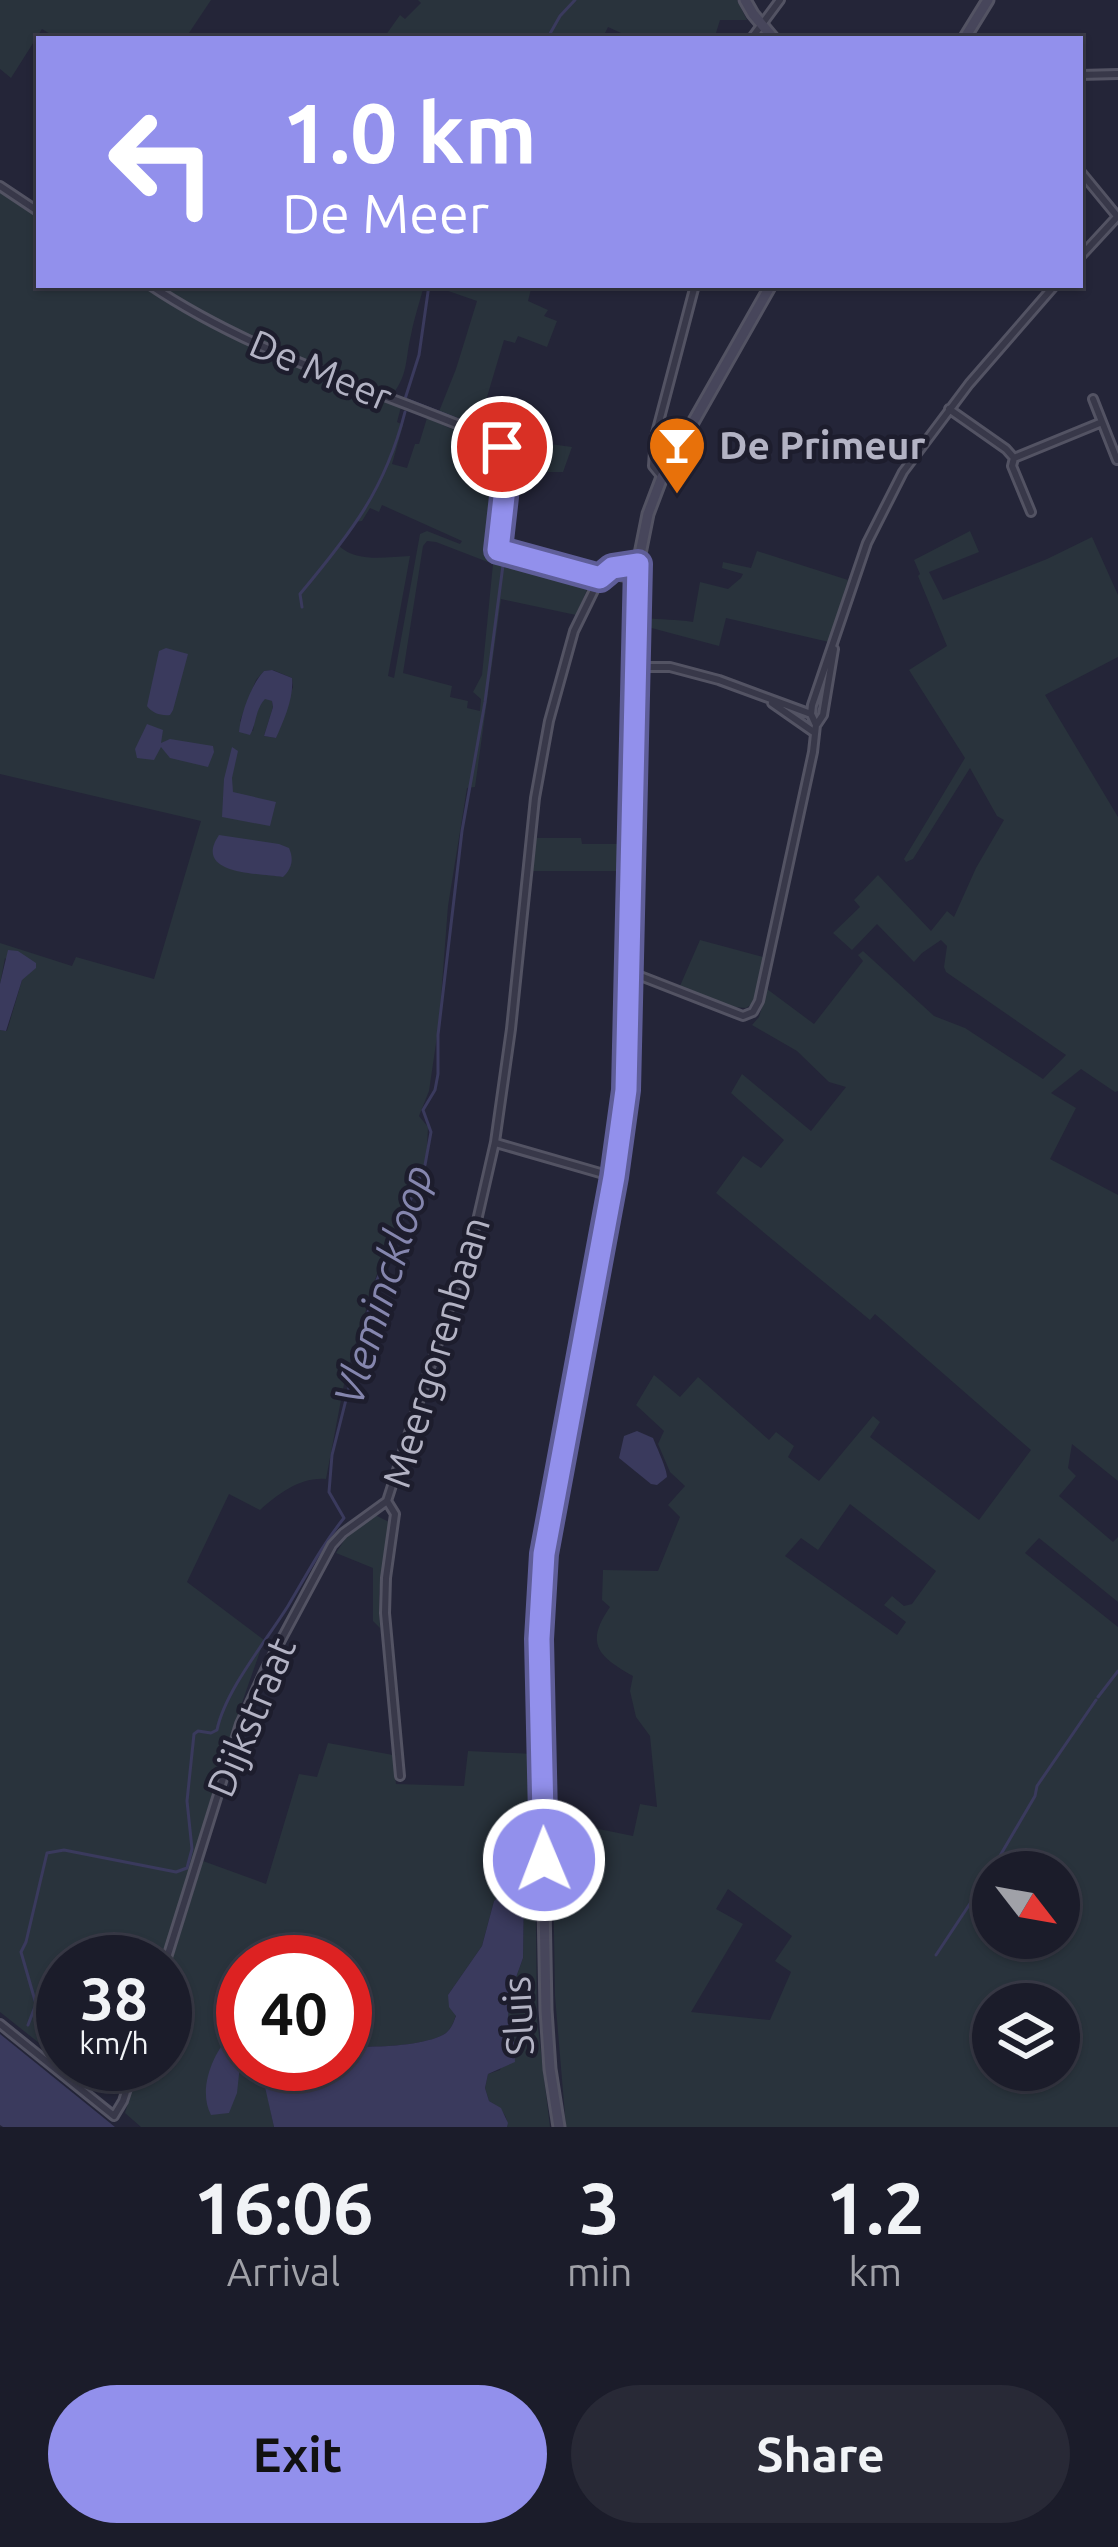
<!DOCTYPE html>
<style>
:root{--surface:#1b1c2a;--page:#282936;--text:#f1f3f6;--muted:#a0a1a8;--line:#393a47;--accent:#9290ec}
body{margin:0;font-family:Ubuntu,sans-serif;background:var(--page);color:var(--text);height:100vh;display:flex;flex-direction:column;font-size:45px;white-space:nowrap}
*{box-sizing:border-box;margin:0}
p{font-size:39px;color:var(--muted)}
.icon{flex:none;width:66px;height:66px;fill:none;stroke:currentColor;stroke-width:2;stroke-linecap:round;stroke-linejoin:round}
.map{position:relative;height:2127px;overflow:hidden}
.details{display:flex;flex-direction:column;background:var(--surface);flex:1}
.details>*{flex:none}
.hud{position:absolute;left:36px;top:36px;width:1047px;height:252px;border-radius:0px;box-shadow:0 3px 9px #0004,0 0 0 3px var(--line);background:#9290ec;color:#fff;overflow:hidden}
.needle{width:78px;rotate:121deg}
.tools{position:absolute;left:972px;top:1851px;display:grid;gap:24px}
.tools a{display:grid;place-items:center;width:108px;height:108px;border-radius:50%;background:var(--surface);box-shadow:0 3px 9px #0004,0 0 0 3px var(--line);font-size:60px}
.speed{position:absolute;left:36px;top:1935px;display:flex;gap:24px;font-size:60px;font-weight:700;text-align:center}
.speed>*{display:grid;place-content:center;width:156px;height:156px;border-radius:50%;background:var(--surface);box-shadow:0 3px 9px #0004,0 0 0 3px var(--line);line-height:1}
.speed small{font-size:30px;font-weight:400}
.speed .limit{border:18px solid #d22;background:#fff;color:#111}
.pin{position:absolute;display:grid;place-items:center;width:102px;height:102px;color:#fff;margin:-51px;border:6px solid #fff;border-radius:50%;box-shadow:0 3px 12px #0007}
.me{position:absolute;width:132px;margin:-66px;rotate:359deg;stroke-linejoin:round;filter:drop-shadow(0 0 9px #0008)}
.turn{display:flex;align-items:center;gap:42px;height:252px;padding:0 48px;font-size:54px}
.turn .icon{width:156px;height:156px;stroke-width:2.5}
.turn b{display:block;font-size:84px;line-height:102px}
.eta{display:flex;justify-content:space-evenly;align-items:center;height:204px;text-align:center}
.eta b{font-size:72px;font-weight:600;line-height:84px}
.primary-button{display:flex;gap:24px;margin-top:auto;padding:24px 48px}
.primary-button a{flex:1;height:138px;border-radius:72px;background:var(--accent);color:#111;font-size:48px;font-weight:600;line-height:138px;text-align:center}
.primary-button a+a{background:var(--page);color:var(--text)}
.map>svg:first-child{display:block}
.green{fill:#29333c;fill-rule:evenodd}
.water{fill:#3a3a5d}
.lines{fill:none;stroke-linecap:round;stroke-linejoin:round}
.stream{stroke:#3a3a5d;stroke-width:3}
.street-casing{stroke:#535363;stroke-width:12}
.secondary-casing{stroke:#535363;stroke-width:15}
.street{stroke:#383849;stroke-width:6}
.secondary{stroke:#47465b;stroke-width:9}
.route-casing{stroke:#5f5e99;stroke-width:30}
.route{stroke:#9290ec;stroke-width:21}
.labels{text-anchor:middle;stroke-width:9;stroke-linejoin:round;paint-order:stroke}
.street-label{font-size:39px;fill:#b3b3c4;stroke:#1d1d2d}
.poi-label{font-size:39px;font-weight:bold;fill:#b3b3c4;stroke:#1d1d2d;text-anchor:start}
.water-label{font-size:42px;font-style:italic;fill:#8586ae;stroke:#1d1d2d}
</style>
<div class="map">
<svg width="1118" height="2127" viewBox="0 0 1118 2127">
<rect width="100%" height="100%" fill="#242538"/>
<path class="green" d="M0,0h211l-26,39h-134l1,-4 -10,-6 -31,49 -11,-9z
M418,0h319l10,20h-27l-4,13 -14,1 -2,5h-66l-26,-12 -6,12h-219l17,-24 5,4 16,-16z
M0,191l39,27v67h104l73,44 69,31 2,-9 -72,-31 -59,-35h268c-4,17 -10,33 -13,50 -6,24 -2,37 -18,59l-77,-32 -7,12 92,33 -4,15 6,3 -11,39 15,4 8,-24h4l8,-26 59,26c23,17 16,38 13,63l-9,4v41l95,25 5,6 -14,32 -75,-16 -26,188 -8,1 -19,118 -9,117 -10,68 -10,25 9,11 -2,39 -44,91 -37,122 -19,100c-26,-2 -48,15 -66,31l-31,-16 -42,88 77,58 -41,117 -61,205h-99v100l-63,-50v-982l7,1 15,-51 -17,-22 -5,26v-41l72,23 4,-9 78,22 47,-158 -201,-47zM382,505l80,36 -2,3 -33,-13 -7,3 -26,144 -6,-2 22,-120c-24,1 -52,7 -71,-10l16,-24 7,-1 8,-13 9,4zM427,541l9,1 57,22 -11,111 -9,17 8,7 -1,12 -13,-3 1,-7 -18,-4 2,-11 -49,-13 20,-127zM273,670l19,8 1,9 -17,51 -12,-2 9,-29 -1,-6 -7,-3 -9,13 -3,20 -13,-10 16,-41 8,-9z
M431,285h101l-4,16 20,9 -4,6 13,5 -10,26 -29,-11 -3,7 -11,-3 -23,77 39,16 1,7 51,7 -9,25h-38l-15,-6c-11,-32 -41,-42 -72,-52l18,-45 21,-68z
M970,531l9,21 -50,20 14,28 104,-41 45,-22 26,58v62l-73,38 73,122v274l-3,1 -34,-23 -30,24 25,15 -26,51 68,36v286l-46,-37 -4,24 8,8 -17,20 54,46 5,-5v65l-79,-64 -14,15 93,74v500h-552l-11,-131 -3,-188 37,19 44,9 7,-32 17,3 -7,-71 -14,-19 -6,-26 3,-15c-34,-19 -49,-32 -23,-69l-8,-7 1,-30 55,1 22,-54 -12,-12 17,-19 -15,-14 -12,-28 6,-13 -28,-26 18,-30 26,22 18,-20 71,63 7,-8 18,14 -6,11 31,24 54,-65 7,6 -10,15 109,83 52,-70 -156,-136 -5,6 -154,-127 27,-37 18,12 23,-28 -53,-47 11,-19 69,57 35,-44 -17,-5 -32,-31 -45,-26 7,-8 8,-28 47,35 49,-63 -5,-6 5,-4 71,65 31,12 78,51 23,-24 -120,-83 -2,-5 3,-21 -6,-6 -19,13 -8,9 -37,-38 -25,26 -19,-17 27,-26 -6,-7 24,-25 53,56 16,-20 7,6 22,-49 28,-48 -7,-4 -27,-48 -57,91 -7,3 -2,-3 61,-101 -56,-88 38,-24 -29,-70 2,-2 -6,-14zM850,1504l86,67 -24,33 -8,2 -12,-10 -8,9 22,17 -9,13 -112,-79 16,-18 17,12zM993,1872h66v66h-66zM728,1889l64,47 -17,25 16,11 -21,48 -79,-8 52,-88 -27,-15zM993,2004h66v66h-66z
M757,551l91,29 -19,62 -103,-24 -7,28 -75,-20v-8c18,2 32,1 49,4l7,-40 28,7 13,-11 2,-4 -21,-6 1,-6 28,6z
M536,838h45l1,6h43v27h-93z
M700,940l67,18 -13,45 -8,5 -12,-1 -54,-21z
M373,1514l16,8 -10,72 1,34 -7,-7v-53l-37,-15 9,-14z
M328,1743l65,12 3,29 68,2 4,-35 66,3 3,265 13,108h-43c2,-13 -9,-20 -18,-26l-4,-13 3,-14 12,-4 14,-28 -6,-24 2,-24 13,-36 1,-69 -30,12 -12,45 -34,49 8,20c-3,8 -4,13 -10,18 -17,13 -80,16 -101,12v-83h-102v102h30l-9,14 10,49h-133l-16,-14 15,-49h25v-81l38,-122 63,23 33,-110 18,3z"/>
<path class="water" d="M166,648l22,6 -15,56 -3,5c-9,1 -18,-2 -23,-9l12,-55z
M272,670l20,8c2,20 -8,42 -16,60l-12,-2 9,-29 -1,-6 -7,-2c-10,11 -8,23 -15,36l-11,-3c2,-19 12,-47 25,-61z
M147,724l16,6 -2,13 9,-4 43,7 1,6 -6,15 -38,-9 -9,-11 -7,13 -17,-2 -2,-9z
M232,747l6,4 -6,27 1,14 43,10 -6,24 -48,-9 2,-38z
M219,835l60,9 10,4c5,11 3,21 -6,29 -24,-4 -91,-2 -64,-42z
M8,950l10,1 18,12v5l-14,12 -16,51 -6,-1v-46z
M637,1431l16,7c4,10 14,31 14,39l-10,8 -6,-1 -32,-26 5,-22z
M511,1886l13,3 -1,69 -13,36 -2,24 6,24 1,20 -27,12 -3,14 4,13 12,7 7,15 -1,4h-233l-11,-49 10,-14h72v-19c21,4 83,1 101,-12 6,-5 7,-10 10,-17l-7,-9 -1,-12 34,-49 12,-45z
M235,2030l8,7 -6,56 -8,20 -18,2c-14,-26 3,-66 24,-85z
M0,2034l115,93h-112l-3,-2z"/>
<g class="lines">
<path class="stream" d="M547,39l13,-23 15,-16
M405,399l14,-44 10,-70
M302,607l-2,-13c51,-61 85,-104 105,-182
M1098,1697l20,-26
M936,1955l51,-77 48,-82 2,-10 59,-86
M28,2025l8,-21 -15,-52 5,-10 21,-89 17,-3 112,22 11,-4 5,-19 -5,-48 7,-67 4,-3 13,2 6,-3c8,-39 49,-89 71,-124 18,-30 34,-61 56,-88l-15,-26 3,-37 43,-170 50,-120 6,-33 -8,-22 12,-20 3,-16v-39l24,-204 23,-129 25,-190 3,-52 -9,-19 -12,-8 -87,-34"/>
<defs>
<path id="street" d="M751,39l29,-39
M1080,75l38,-1
M1080,171l37,45
M0,186l39,26
M1080,257l36,-39
M150,285c104,70 228,105 343,154 10,9 14,16 14,30l-9,81 102,28 15,-3 22,4
M1093,399l24,61
M949,409l57,40 8,9 88,-36
M1014,458l-2,8 19,46
M662,477l-9,-11 2,-29 40,-152
M637,667h33l49,13 92,34
M772,703l43,30
M817,724l6,-9 11,-66
M630,972l113,44 10,-4 6,-11 54,-249 3,-27 -5,-11 1,-9 55,-162 36,-71 66,-88 86,-99
M496,1143l118,34
M400,1776l-15,-163 1,-35 9,-64 -8,-13 89,-276 19,-83 16,-113 24,-231 14,-77 25,-90 26,-53 12,-10 26,-4
M165,1964l75,-240 26,-56 66,-123 11,-12 44,-32
M0,2024l114,92 9,-15 12,-37"/>
<path id="secondary" d="M745,0l8,14 21,25
M964,39l24,-39
M559,2127l-9,-58 -4,-59 -7,-371 3,-65 4,-42 68,-355 12,-87 12,-526 10,-50 14,-37 109,-192"/>
</defs>
<use href="#street" class="street-casing"/>
<use href="#secondary" class="secondary-casing"/>
<use href="#street" class="street"/>
<use href="#secondary" class="secondary"/>
</g>
<g class="lines">
<defs>
<path id="route" d="M502,447l5,10v13l-9,80 102,28 12,-10 26,-4 -12,526 -12,87 -70,377 -5,85 5,221"/>
</defs>
<use href="#route" class="route-casing"/>
<use href="#route" class="route"/>
</g>
<defs>
<symbol id="bar-pin" viewBox="-11 -11 22 30"><path d="M0 17L-7.5 6A9.5 9.5 0 1 1 7.5 6Z" fill="#e8710a" stroke="#1d1d2d"/><path d="M-6-5H6L.8 .8V4.5H3.5V6h-7V4.5H-.8V.8Z" fill="#fff"/></symbol>
</defs>
<g fill-rule="evenodd">
<use href="#bar-pin" x="644" y="412" width="66" height="90"/>
</g>
<g class="labels">
<g class="street-label">
<text transform="translate(321 370) rotate(23)" y="14">De Meer</text>
<text transform="translate(436 1352) rotate(-73)" y="14">Meergorenbaan</text>
<text transform="translate(251 1717) rotate(-67)" y="14">Dijkstraat</text>
<text transform="translate(518 2016) rotate(-93)" y="14">Sluis</text>
</g>
<g class="poi-label">
<text x="719" y="459">De Primeur</text>
</g>
<g class="water-label">
<text transform="translate(383 1285) rotate(-73)" y="15">Vleminckloop</text>
</g>
</g>
</svg>
<div class="tools">
<a><svg class="needle" viewBox="-14 -14 28 28"><path d="M0-13l5 13h-10z" fill="#e53935"/><path d="M0 13l5-13h-10z" fill="#a0a1a8"/></svg></a>
<a><svg class="icon" aria-label="layers" viewBox="0 0 24 24"><path d="M12 4l9 5-9 5-9-5zM3 14l9 5 9-5"/></svg></a>
</div>
<div class="speed"><div>38<small>km/h</small></div><div class="limit">40</div></div>
<div class="pin" style="left:502px;top:447px;background:#d93025"><svg class="icon" aria-label="arrive" viewBox="0 0 24 24"><path d="M6 21V4h12l-3 4 3 4H6"/></svg></div>
<svg class="me" style="left:544px;top:1860px" viewBox="-20 -20 40 40"><circle r="17" fill="#9290ec" stroke="#fff" stroke-width="3"/><path d="M0-11L8 9 0 5-8 9z" fill="#fff"/></svg>
<div class="hud">
<div class="turn"><svg class="icon" aria-label="left" viewBox="0 0 24 24"><path d="M17 20v-9H6M10 6l-5 5 5 5"/></svg><div><b>1.0 km</b>De Meer</div></div>
</div>
</div>
<section class="details">
<div class="eta">
<div><b>16:06</b><p>Arrival</p></div>
<div><b>3</b><p>min</p></div>
<div><b>1.2</b><p>km</p></div>
</div>
<div class="primary-button"><a>Exit</a><a>Share</a></div>
</section>
